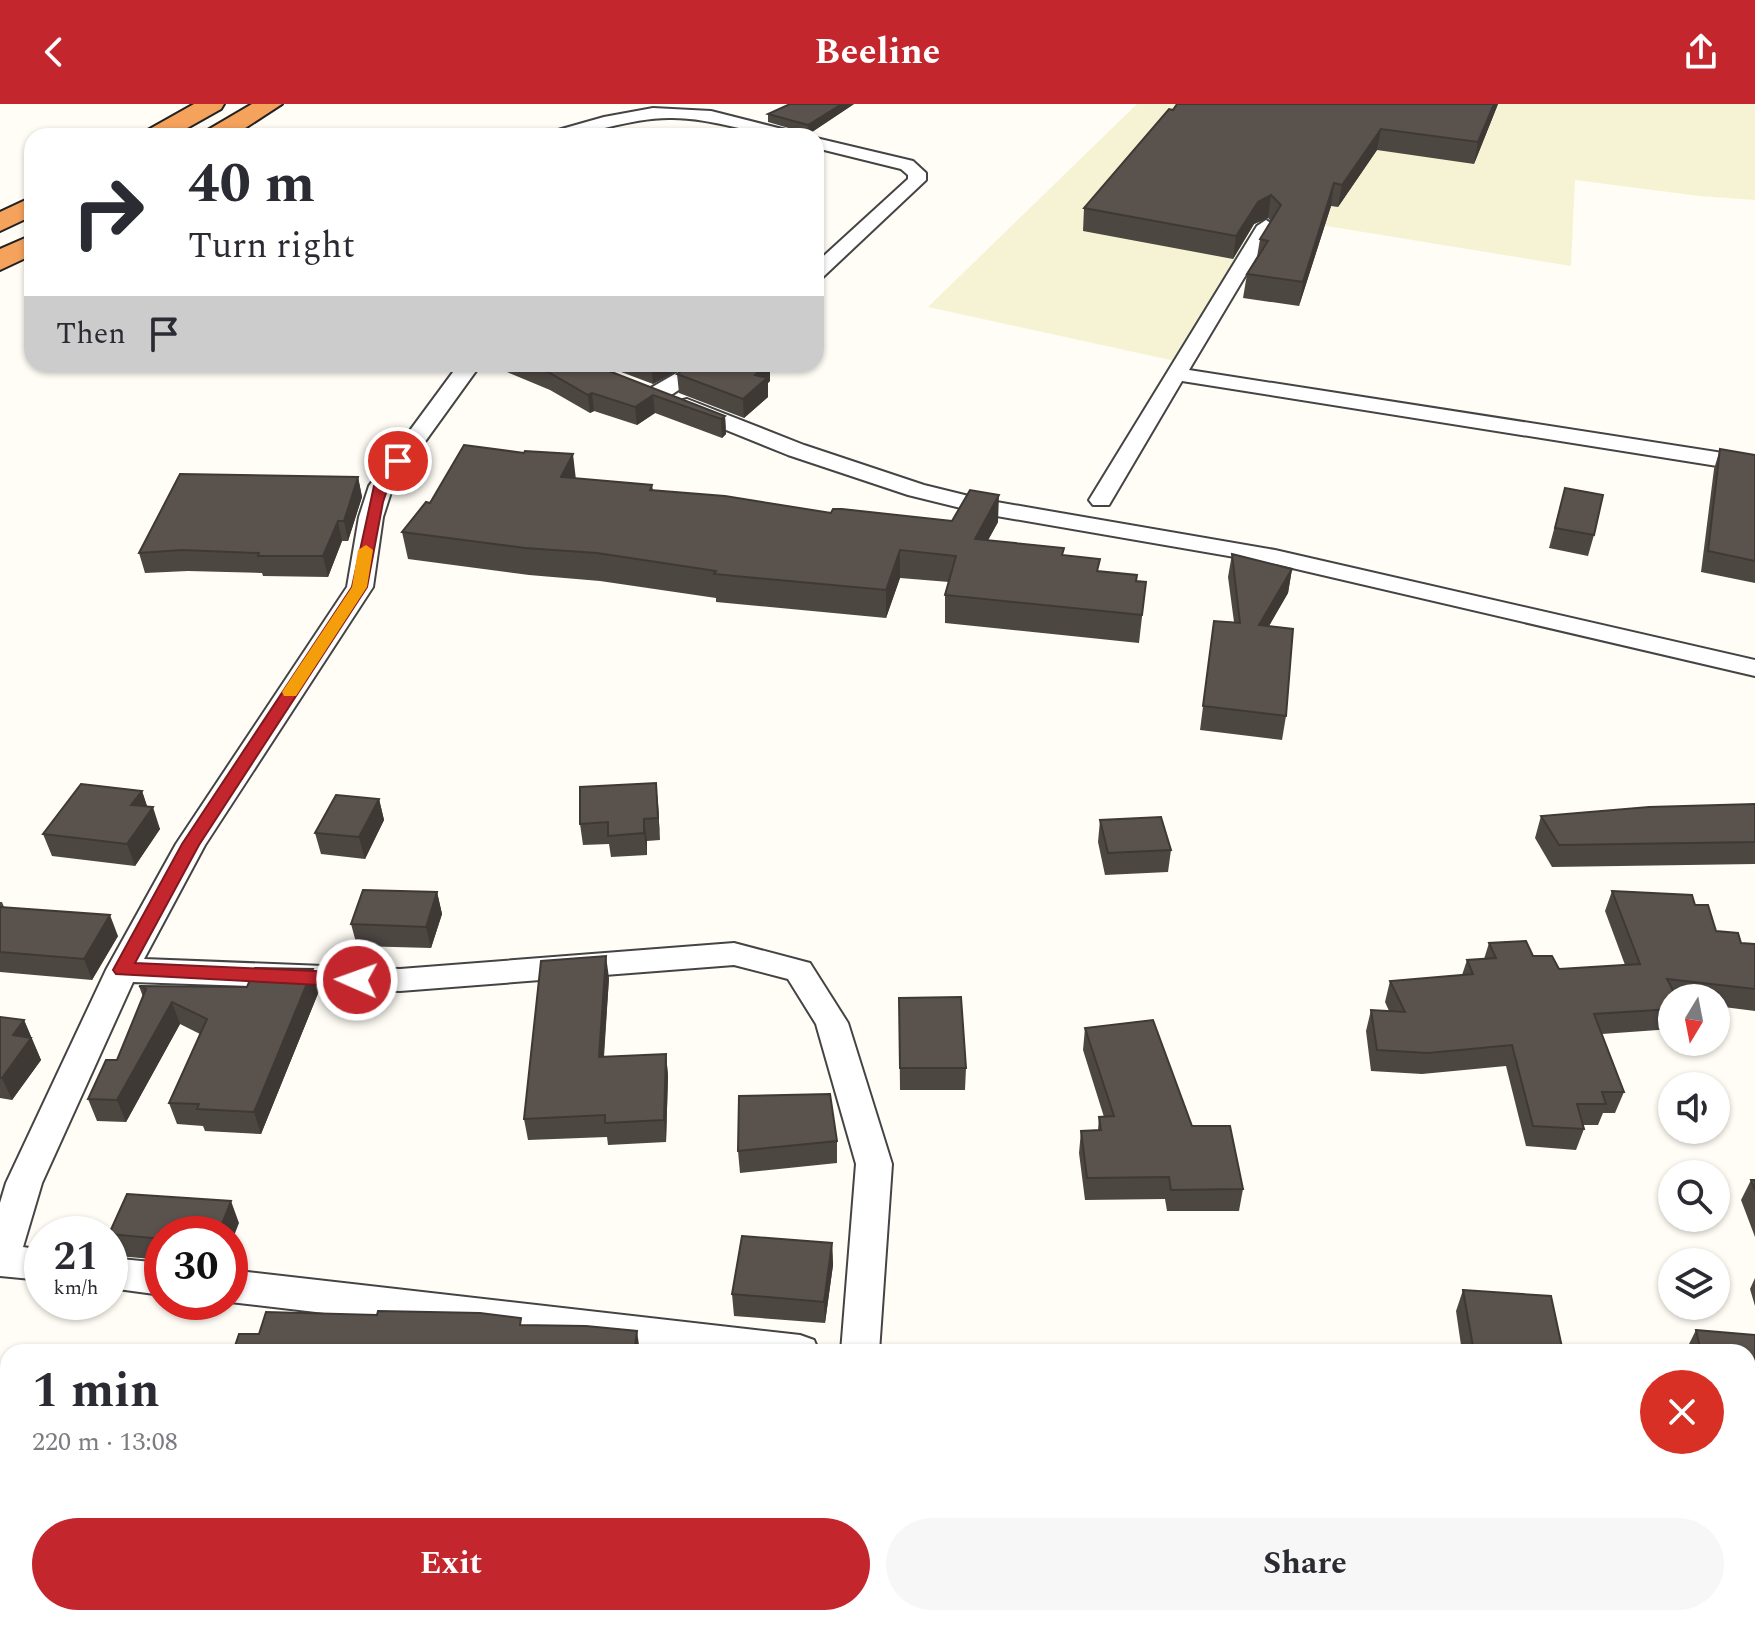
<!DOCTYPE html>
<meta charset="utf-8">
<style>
:root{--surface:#fff;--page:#f7f7f7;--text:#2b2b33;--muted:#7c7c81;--accent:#c4262e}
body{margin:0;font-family:Spectral,serif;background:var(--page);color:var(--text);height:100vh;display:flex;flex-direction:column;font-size:30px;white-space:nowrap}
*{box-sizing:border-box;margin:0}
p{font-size:26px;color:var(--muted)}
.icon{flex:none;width:44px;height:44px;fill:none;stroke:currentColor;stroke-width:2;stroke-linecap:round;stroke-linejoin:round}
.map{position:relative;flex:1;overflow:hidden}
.panel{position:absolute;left:0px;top:1240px;width:1756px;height:282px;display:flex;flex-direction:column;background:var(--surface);border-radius:24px 24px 0 0;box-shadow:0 2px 6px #0004}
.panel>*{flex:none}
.hud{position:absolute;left:24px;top:24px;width:800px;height:244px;border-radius:24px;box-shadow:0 2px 6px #0004;background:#fff;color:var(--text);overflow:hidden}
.needle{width:52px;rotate:190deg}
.tools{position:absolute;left:1658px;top:880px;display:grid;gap:16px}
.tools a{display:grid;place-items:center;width:72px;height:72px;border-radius:50%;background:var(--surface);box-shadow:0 2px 6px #0004;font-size:40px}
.speed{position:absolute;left:24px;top:1112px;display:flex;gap:16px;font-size:40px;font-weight:700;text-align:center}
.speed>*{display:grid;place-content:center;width:104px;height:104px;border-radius:50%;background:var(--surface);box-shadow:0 2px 6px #0004;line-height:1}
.speed small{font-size:20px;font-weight:400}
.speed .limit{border:12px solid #d22;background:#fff;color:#111}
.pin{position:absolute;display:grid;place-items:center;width:68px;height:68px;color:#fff;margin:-34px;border:4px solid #fff;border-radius:50%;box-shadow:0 2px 8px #0007}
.me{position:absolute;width:88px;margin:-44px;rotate:272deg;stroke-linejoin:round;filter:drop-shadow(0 0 6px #0008)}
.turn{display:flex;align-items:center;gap:28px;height:168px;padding:0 32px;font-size:36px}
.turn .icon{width:104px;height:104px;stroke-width:2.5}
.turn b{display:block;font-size:56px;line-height:68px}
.then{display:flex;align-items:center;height:76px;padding:0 32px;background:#0003;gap:16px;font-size:30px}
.round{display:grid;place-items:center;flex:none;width:84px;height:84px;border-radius:42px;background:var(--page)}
.summary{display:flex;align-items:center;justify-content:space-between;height:136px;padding:0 32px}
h1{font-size:48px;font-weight:700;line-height:60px}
.action{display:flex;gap:16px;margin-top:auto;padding:16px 32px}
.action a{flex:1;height:92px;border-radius:48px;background:var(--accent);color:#fff;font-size:32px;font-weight:700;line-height:92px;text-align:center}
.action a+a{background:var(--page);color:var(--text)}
header{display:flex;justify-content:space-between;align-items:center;height:104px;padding:0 32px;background:var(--accent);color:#fff;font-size:36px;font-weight:700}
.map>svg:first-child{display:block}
.farmland{fill:#f6f3d4}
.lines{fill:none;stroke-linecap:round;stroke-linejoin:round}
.street-casing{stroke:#444;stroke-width:4}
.highway-casing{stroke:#222;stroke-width:4}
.street{fill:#fff;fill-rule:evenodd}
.highway{fill:#f5a25d;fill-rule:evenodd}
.wall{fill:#4d4742}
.shaded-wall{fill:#3f3936}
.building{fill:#5a524d;stroke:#3f3936;stroke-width:2}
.route{fill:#c4262e;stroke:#7f191e;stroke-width:2}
.slow{fill:#f59e0b}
</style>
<header><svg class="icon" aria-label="back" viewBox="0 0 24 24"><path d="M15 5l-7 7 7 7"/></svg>Beeline<svg class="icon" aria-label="share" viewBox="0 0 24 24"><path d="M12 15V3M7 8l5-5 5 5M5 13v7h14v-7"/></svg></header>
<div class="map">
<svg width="1755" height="1521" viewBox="0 0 1755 1521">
<rect width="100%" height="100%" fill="#fffdf5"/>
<path class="farmland" d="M1137,0h618v96l-56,-4 -124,-16 -4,86 -311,-51 -85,146 -247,-54z"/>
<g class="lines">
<defs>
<path id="street" d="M653,4l58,3 83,21 3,4c-44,0 -84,-19 -128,-18 -41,0 -79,18 -121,18l3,-4 53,-15z
M816,34l97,23 13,12v7l-103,97 -7,2v-16l92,-84v-4l-7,-6 -85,-21z
M1266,116l9,6 -86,144 566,88v14l-573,-91 -73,124h-16l-4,-5 168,-274z
M459,260h22l-88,122 -10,31 -10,70 -168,258 -61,114 256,10 334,-26 76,20 38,60 44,141 -13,188h-38l15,-188 -40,-140 -28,-45 -54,-14 -334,26 -267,-9 -91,201 -19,64 19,3v30l-42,-4v-73l6,-20 100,-213 70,-126 171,-257 12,-70 10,-31z
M692,260h26l-53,35h-16l-3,-5 3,-5z
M687,295l117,46 120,40 61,15 290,50 480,110v16l-480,-112 -290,-50 -77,-19 -120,-40 -109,-44 -3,-5 3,-5z
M110,1154l52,5v32l-52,-7z
M230,1166l570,65 14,5 5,12h-160l-429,-50z
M1748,1422l7,2v40l-7,-2z
M1348,1514h44l1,7h-44z"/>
<path id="highway" d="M194,0h30l-3,5 -48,27h-31l4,-5z
M252,0h30l-49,32h-31l4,-5z
M32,93v19l-32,15v-19z
M32,131v20l-32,15v-21z"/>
</defs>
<use href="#street" class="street-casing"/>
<use href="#highway" class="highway-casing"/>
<use href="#street" class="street"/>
<use href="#highway" class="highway"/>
</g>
<path class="wall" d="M854,0l-45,30 -41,-12v-8z
M1177,0h321l-24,60 -97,-14 -39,57 -7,-1 -32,100 -56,-8 4,-24 10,-17 3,-18 11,-18 -3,-3 -14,6 -21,35 -150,-28 1,-23z
M319,260h51l-5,7 -46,-5z
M488,260h103l134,52 1,18 -4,4 -67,-25 -18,12 -43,-14 -4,2 -40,-23z
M600,260h90l-37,20z
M693,260h77v17l-2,2v14l-24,21 -65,-25 -2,-19z
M1720,345l35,6v128l-54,-11 13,-103z
M358,373l4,20 -14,44h-6l-14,36 -65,-1 -1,-3 -74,-2 -43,2 -6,-20z
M576,375l76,6 1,5 178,23 121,8 46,1 -10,18 75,15 36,16 37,10 10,1 -7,61 -194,-20v-28l4,-13 -49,-4 -14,40 -170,-16v-4l-116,-17 -71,-6 -121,-16 -6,-27 28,-29z
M1565,384l29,47 -6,21 -39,-8z
M1232,450l60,15 -4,24 -19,33 17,90 -4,24 -82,-10 14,-109 20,1 -6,-45z
M142,687l5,15 13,23 -25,37 -83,-10 -9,-22z
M379,695l5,21 -19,39 -44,-5 -6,-21z
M658,700l2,36 -13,1v14l-36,2 -2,-13 -26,1 -3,-21z
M1755,700v60l-203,3 -17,-29 6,-22z
M1100,716l71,30 -3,22 -63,3 -7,-33z
M1612,787l83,14 21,26 25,12 14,1v67l-39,-5v-8h-44v31l-70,5 22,58 -9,21h-12l-5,12h-15l1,4 -8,21 -50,-4 -20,-80 -84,8 -51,-3 -5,-40 5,-21 18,1 -4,-9 5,-21 72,-6 5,-15 17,-1 5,-16 44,13 26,13 66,-4 -20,-54z
M437,788l5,22 -11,34 -74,-2 -6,-22z
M0,798h2l2,5 114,29 -26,44 -92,-8z
M313,865l6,22 -58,143 -56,-3 -2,-5 -26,-2 -8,-21 31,-69 -20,-10 -54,98 -29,-1 -9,-22 29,-39 26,-63 -4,-11 108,1z
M609,874l-5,79 62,-3 2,22 -2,66 -58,3 -1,-8 -79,3 -4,-21z
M899,894l67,70 -1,22h-65z
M0,913l24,3 17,40 -29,40 -12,-2z
M1085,924l107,98 51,63 -4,22h-72l-2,-12 -80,1 -6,-47 2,-22 17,-1 1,-13h5l-21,-67z
M837,1037v22l-97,10 -2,-22z
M1751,1076h4v57l-14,-37z
M239,1119l-77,11v26l-44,-4 -8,-19v-3z
M832,1139l1,22 -8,58 -91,-7 -2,-22z
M1755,1174v28l-5,-17z
M1463,1186l100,62h-101l-6,-41z
M1696,1226l59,5v190h-2l-5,7v-180h-62v-2z
M8,1313v61h-2l-6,-11v-26z
M915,1514h387l1,7h-389z
M1401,1514h170l77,7h-247z"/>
<path class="shaded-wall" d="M842,0h12l-45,30 -1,-9z
M1494,0h4l-24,60 4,-22z
M1381,25l-4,21 -39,57 4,-22z
M1334,79l-3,23 -32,100 4,-24z
M1271,91l-3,23 -14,6 -21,35 3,-23 22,-34z
M363,260h7l-5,7z
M655,260h35l-37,20 -2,-18z
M767,260h3v17l-2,2v14l-24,21 -1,-19 12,-24z
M592,289l2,18 -4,2 -2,-18z
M653,291l2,18 -18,12 -2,-18z
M725,312l1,18 -4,4 -1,-19z
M573,350l3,26 -15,-3z
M358,373l4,20 -14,44 -4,-20z
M999,391l-1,27 -24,44 1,-27z
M338,417l4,20 -14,36 -5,-21z
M900,446v28l-14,40v-28z
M1292,465l-4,24 -33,57 4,-25z
M656,679l2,21 2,36 -2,-22z
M142,687l7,21 -18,-7z
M379,695l5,21 -19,39 -6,-22z
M153,703l7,22 -25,37 -8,-22z
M644,715l3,22v14l-3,-22z
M437,788l5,22 -11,34 -5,-21z
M110,811l8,21 -26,44 -8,-21z
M606,852l3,22 -7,101 -3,-22z
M313,865l6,22 -58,143 -7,-22z
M172,898l8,22 -54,98 -9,-22z
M24,916l17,40 -29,40 -10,-22 11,-43z
M666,950l2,22 -2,66 -2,-22z
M231,1097l8,22 -9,23v-12h-12z
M832,1139l1,22 -8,58 -1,-21z
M637,1227l3,21h-6z
M540,1514h8l-1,7h-8z"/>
<path class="building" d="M790,0h52l-34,21 -40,-11z
M1177,0h317l-16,38 -97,-13 -39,56 -8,-2 -31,99 -56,-8 21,-33 -8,-2 21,-34 -10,-10 -13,7 -22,34 -152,-28 85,-99 4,1z
M528,260h63l134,52 -4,3 -68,-24 -18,12 -43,-14 -4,2 -40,-23z
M693,260h74l-12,11 12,3 -24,21 -66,-25z
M464,341l60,8 1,-2 48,3 -12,23 91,8 -2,5 75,6 106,17 2,-4h9l110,12 18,-31 29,5 -24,44 89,9 -2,7 38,4 -3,12 40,4 -1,6 10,1 -4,33 -197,-20 11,-39 -56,-6 -14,40 -172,-16 2,-3 -119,-18 -72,-5 -123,-16 24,-30 4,1z
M1720,345l35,6v106l-47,-10z
M180,370l178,3 -14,44h-6l-15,35h-65l1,-3 -77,-3 -43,3z
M1565,384l38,7 -9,40 -39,-7z
M1232,450l60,15 -33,56 34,4 -7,87 -83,-10 11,-85 26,2z
M656,679l2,35 -14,1v14l-36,3v-14l-28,2v-37z
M81,680l61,7 -11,14 22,2 -26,37 -84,-10z
M336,691l43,4 -20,38 -44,-4z
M1755,700v38l-196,3 -18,-29 108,-9z
M1161,713l10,33 -63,3 -8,-33z
M363,786l74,2 -11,35 -75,-3z
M1612,787l80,4 3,10h13l8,26 22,2 3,10 14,1v45l-88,-10 10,19h-5v11l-78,5 30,78h-22l4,12h-29l7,25 -51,-3 -21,-81 -84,8 -51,-3 -6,-40 34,2 -15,-31 83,-7 -6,-14 29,-2 -7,-15 37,-2 7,15h19l7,13 81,-5z
M0,803l110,8 -26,44 -84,-7z
M606,852l-7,101 67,-3 -2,66 -59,3v-8l-81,4 17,-158z
M255,864l58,1 -59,143 -57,-3 2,-5 -30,-1 38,-84 -35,-17 -55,98 -29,-1 18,-39h11l29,-71 -7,-3 108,1z
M961,893l5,71h-66l-1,-70z
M0,913l24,3 -11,15 18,3 -29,40h-2z
M1153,916l39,106h38l13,63 -72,1 -2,-13 -82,1 -6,-47 20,-1 -2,-13 15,-1 -29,-88z
M830,990l7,47 -99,10 1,-55z
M1751,1076h4v11z
M127,1090l104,7 -13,33h-56v5l-53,-5z
M742,1132l90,7 -8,59 -92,-8z
M1463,1186l88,6 12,56h-89z
M378,1207l102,2 41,5 -1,7 66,1 51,5 -3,21h-401l6,-18h20l7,-22 111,3z
M1696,1226l59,5v183l-7,-3v-163h-47z
M8,1313v40h-8v-16z
M410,1514h130l-1,7h-131z
M603,1514h229v7h-230z
M915,1514h232v7h-233z
M1203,1514h99l1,7h-100z
M1412,1514h159l77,7h-236z"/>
<path class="route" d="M398,353l7,4 -17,26 -5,15 -16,85 -168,258 -64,118 222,10 10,7 -10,7 -241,-13 -3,-4 69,-126 170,-257 22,-101 19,-28z"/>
<path class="slow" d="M366,441l7,5 -6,37 -71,109h-12l-2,-4 70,-105 6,-37z"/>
</svg>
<div class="tools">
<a><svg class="needle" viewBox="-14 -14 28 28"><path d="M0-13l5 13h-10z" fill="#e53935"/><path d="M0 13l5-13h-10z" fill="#7c7c81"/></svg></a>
<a><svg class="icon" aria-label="sound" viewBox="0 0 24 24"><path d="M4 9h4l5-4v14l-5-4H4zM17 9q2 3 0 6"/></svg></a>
<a><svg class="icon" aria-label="search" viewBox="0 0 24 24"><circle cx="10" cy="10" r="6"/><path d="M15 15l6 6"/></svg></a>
<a><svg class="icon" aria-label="layers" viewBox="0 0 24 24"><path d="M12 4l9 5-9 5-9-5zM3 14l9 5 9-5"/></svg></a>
</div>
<div class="speed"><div>21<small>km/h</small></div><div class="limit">30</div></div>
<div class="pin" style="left:398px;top:357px;background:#d93025"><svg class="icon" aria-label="arrive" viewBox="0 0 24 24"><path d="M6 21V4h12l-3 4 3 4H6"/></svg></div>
<svg class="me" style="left:357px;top:876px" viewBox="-20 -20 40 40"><circle r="17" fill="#c4262e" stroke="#fff" stroke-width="3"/><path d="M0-11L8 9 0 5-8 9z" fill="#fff"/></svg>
<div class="hud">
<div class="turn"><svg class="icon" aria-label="right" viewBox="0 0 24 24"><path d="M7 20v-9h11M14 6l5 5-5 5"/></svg><div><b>40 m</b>Turn right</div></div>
<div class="then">Then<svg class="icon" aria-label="arrive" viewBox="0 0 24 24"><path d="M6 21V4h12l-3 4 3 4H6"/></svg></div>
</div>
<section class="panel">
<div class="summary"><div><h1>1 min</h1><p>220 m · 13:08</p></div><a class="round" style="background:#d93025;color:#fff"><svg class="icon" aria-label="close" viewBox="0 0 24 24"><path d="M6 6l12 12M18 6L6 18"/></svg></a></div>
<div class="action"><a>Exit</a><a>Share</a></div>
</section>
</div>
